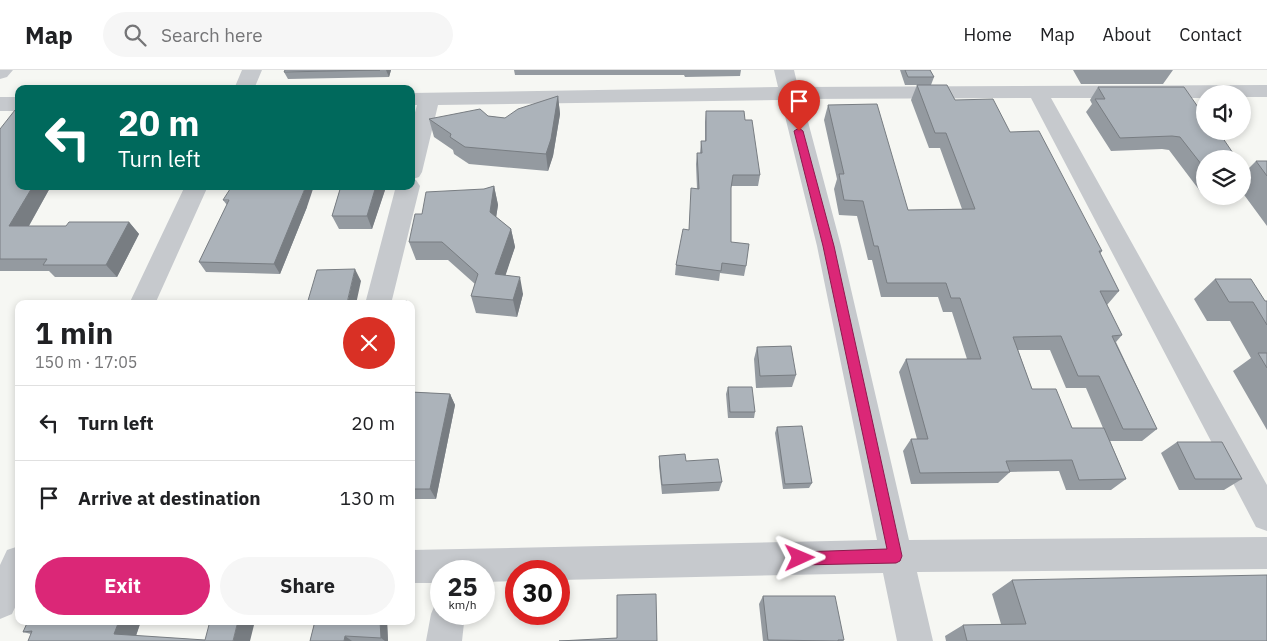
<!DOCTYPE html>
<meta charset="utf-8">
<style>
:root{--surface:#fff;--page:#f6f6f6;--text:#202124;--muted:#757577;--line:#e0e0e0;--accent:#db2777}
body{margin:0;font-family:"IBM Plex Sans",sans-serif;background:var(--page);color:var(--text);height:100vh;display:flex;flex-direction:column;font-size:19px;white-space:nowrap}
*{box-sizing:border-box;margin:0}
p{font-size:16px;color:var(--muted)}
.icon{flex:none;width:28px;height:28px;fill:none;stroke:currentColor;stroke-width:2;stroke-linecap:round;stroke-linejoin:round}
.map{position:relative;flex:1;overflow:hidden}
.drawer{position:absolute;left:15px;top:230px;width:400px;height:325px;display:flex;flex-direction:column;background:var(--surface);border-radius:10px;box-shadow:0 2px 8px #0003}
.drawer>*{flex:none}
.hud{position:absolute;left:15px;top:15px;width:400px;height:105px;border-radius:10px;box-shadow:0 2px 8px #0003;background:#00695c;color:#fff;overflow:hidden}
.controls{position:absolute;left:1196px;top:15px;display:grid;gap:10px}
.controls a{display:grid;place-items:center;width:55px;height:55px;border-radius:50%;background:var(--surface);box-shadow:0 2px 8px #0003;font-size:25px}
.speed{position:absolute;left:430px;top:490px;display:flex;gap:10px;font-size:25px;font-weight:700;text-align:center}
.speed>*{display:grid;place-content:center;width:65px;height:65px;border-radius:50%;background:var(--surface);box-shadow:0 2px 8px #0003;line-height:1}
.speed small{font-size:12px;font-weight:400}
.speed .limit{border:8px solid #d22;background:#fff;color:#111}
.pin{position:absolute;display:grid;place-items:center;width:42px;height:42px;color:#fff;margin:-51px -21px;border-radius:50% 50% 50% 0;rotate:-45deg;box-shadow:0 0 5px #0007}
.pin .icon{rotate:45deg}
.me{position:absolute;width:55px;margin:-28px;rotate:89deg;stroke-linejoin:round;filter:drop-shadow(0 0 4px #0008)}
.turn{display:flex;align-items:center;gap:18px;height:105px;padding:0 20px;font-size:22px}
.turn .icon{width:65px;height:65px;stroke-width:2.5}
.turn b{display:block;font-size:35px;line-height:42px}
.round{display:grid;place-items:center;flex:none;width:52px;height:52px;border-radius:26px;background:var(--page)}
.headline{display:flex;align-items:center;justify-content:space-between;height:85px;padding:0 20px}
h1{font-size:30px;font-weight:700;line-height:38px}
.primary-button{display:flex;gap:10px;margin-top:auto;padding:10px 20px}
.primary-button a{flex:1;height:58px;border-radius:30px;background:var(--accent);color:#fff;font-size:20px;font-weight:700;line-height:58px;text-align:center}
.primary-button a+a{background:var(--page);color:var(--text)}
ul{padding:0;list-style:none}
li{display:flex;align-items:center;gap:15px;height:75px;padding:0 20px;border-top:1px solid var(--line)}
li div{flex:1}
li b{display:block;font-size:19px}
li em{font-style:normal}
header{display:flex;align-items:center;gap:30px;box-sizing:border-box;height:70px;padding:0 25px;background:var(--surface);border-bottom:1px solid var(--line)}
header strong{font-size:24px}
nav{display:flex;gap:28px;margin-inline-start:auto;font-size:18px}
.search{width:350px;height:45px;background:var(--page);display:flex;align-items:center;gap:12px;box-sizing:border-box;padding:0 18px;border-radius:28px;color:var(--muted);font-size:19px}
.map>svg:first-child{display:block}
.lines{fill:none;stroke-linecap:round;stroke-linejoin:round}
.minor{fill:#c6c9cd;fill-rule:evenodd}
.wall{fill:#949aa0;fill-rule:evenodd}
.shaded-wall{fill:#787d82}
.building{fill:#acb3ba;stroke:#787d82}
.route{fill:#db2777;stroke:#8e194d}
</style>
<header>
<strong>Map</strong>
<div class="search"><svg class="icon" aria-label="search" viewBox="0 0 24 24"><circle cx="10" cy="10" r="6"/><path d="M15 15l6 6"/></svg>Search here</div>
<nav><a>Home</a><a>Map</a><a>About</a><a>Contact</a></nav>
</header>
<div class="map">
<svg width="1267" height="571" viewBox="0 0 1267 571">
<rect width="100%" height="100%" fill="#f6f7f3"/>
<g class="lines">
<path class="minor" d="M0,0h13l-6,7 -7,2z
M242,0h20l-8,19h-20z
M774,0h20l4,17 469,-2v12h-25v-3h-37v4h-154l216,387v46l-11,-4 -225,-429 -229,1 39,147 68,294 358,-3v32l-350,3 16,69h-36l-14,-68 -324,7v-9h-43v10l-32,1v-11h-43v12h-30v-33l466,-10 -60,-294 -36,-146 -343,5 -16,67 -3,5 -6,2 3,1 4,6 -29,118h-26l31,-118h15v-59l6,-22h-6v-12l367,-6z
M0,27h19v14h-19z
M185,116h23l-53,118h-26z
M19,476v53l-7,15 -12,5v-54l7,-15z
M441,530v14h24l-3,27h-36l5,-27 5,-12z"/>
</g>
<path class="wall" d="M285,0h106l-2,7 -101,2 -4,-7z
M514,0h227l-1,6 -55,1 -1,-2h-169z
M900,0h30l4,7 -3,8h-26z
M1073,0h100l-10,14h-82z
M917,15l38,15 55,32 92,119 -2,3 19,37 -12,14 15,30 -6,7 41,87 -15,12h-32l16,38 -15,11h-45l-7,-19 -50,1h1l-12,11 -87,1 -8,-33 8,-12h6l-18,-67 7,-13h61l-15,-47h-9l-5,-15h-57l-9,-37h-4l-11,-44 -18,-1 -5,-26 3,-10 -13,-59 4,-15 80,105 54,-1 -22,-61h-11l-18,-48zM1018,280h32l16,38h20l17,40h-31l-40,-39z
M1098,17h86l21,72v35l-2,1 -34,-45 -7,-1 -51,2 -25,-39 6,-8 -2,-4z
M558,26l2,18 -7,42 -5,15 -79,-7 -15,-10 -1,-4 -19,-13 -5,-18 59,-3 17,2z
M706,41l39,9 15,55 -2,11h-27v56l15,24 -2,10 -24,-3 -1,8 -44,-6 1,-10 13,-35 8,-41 -1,-25 1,-11h3l1,-12h4v-19z
M0,59l19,57h32l-22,40h37l63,-4 10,12 -22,43h-62l-6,-6h-49z
M1256,91h11v65l-25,-34v-25l3,5z
M341,116h47v1h-2l-14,42h-33l-7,-13z
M494,116l4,19 -2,12 15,12 4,18 -10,28 18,19 -6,23 -41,-4 -5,-17 4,-12 -27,-24h-32l-7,-18 13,-28 62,-25z
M223,130l84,7 -27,67 -74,-2 -7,-10 28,-57z
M1215,209l50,22h2v129l-34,-59 18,-13 -21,-37h-23l-13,-22z
M757,277l39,28 -4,12 -36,1 -2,-29z
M728,317l27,25 -1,6h-26l-2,-24z
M411,322l39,2 5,11 -19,94h-25z
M777,357l35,56 -3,5 -26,1 -8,-56z
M1177,372l65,37 -18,11h-45l-18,-37z
M659,386l27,5 36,21 -3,9 -57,3 -3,-28z
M1012,510l255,61h-321l-1,-5 18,-11 38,-1 -9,-30z
M763,526l81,44 -1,1h-80l-4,-37z
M28,551h113l-5,15 69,4 -174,-6 -8,-2z
M315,551h72l1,20h-78z"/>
<path class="shaded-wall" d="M386,0h5l-2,7z
M558,26l2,18 -7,42 -5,15 -2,-17z
M33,116h18l-29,52 -13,-12z
M306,116h8l-7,21 -27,67 -6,-10z
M376,116h9l1,1 -14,42 -5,-13z
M494,116l4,19 -4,26 -4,-19z
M129,152l10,12 -22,43 -11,-12z
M511,159l4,18 -15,45 -5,-18z
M355,199l6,12 -5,23h-9z
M520,207l3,17 -6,23 -4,-17z
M450,324l5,11 -19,94 -6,-10z
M119,551h22l-7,20 -20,-7z
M238,551h17l-5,20h-17z
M380,551h7l1,20h-3l-4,-3z
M345,566l7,5h-8z"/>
<path class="building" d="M285,0h95l-96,2z
M905,0h25l4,7h-26z
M917,15h30l8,15 38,-1 17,33 29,-1 63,120h-3l20,40h-19l22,44 -10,1 45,93h-34l-24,-53h-21l-17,-40 -48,1 19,52h24l16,39h32l22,51 -47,1 -7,-20 -66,1 4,11 -90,1 -9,-34h17l-22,-80h75l-21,-61h-9l-5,-15h-59l-9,-37h-4l-11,-45 -19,-1 -5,-26h5l-16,-69 49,-1 31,106 67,-1 -29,-76h-11z
M1098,17h86l21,30v14h13l19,28h-32v10l-25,-32 -8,-1 -52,2 -25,-39h10z
M558,26l-7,43 -5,15 -81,-7 -15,-10 1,-3 -22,-15 51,-10 8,7 17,2 13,-9z
M15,40h4v76h14l-24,40h57l3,-4h60l-23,43h-63l4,-6h-47v-130z
M706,41h38l1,9h7l8,55h-27l-2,13v54l18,2 -3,22 -24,-3 -1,8 -45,-6 7,-36 6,1 2,-42 8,1 -2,-36h5l-1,-12h5z
M1256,91h11v15z
M1242,97l9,13h-9z
M232,116h74l-32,78 -75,-2 30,-62h-6z
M341,116h35l-9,30h-35z
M494,116l-4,26 21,17 -16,45 25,3 -7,23 -42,-4 7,-22 -36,-32h-33l6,-28h7l4,-22 58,-3z
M355,199l-8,34 60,-2v3h-100l10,-34z
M1215,209h36l14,22h2v24l-14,-23h-24z
M791,276l5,29 -36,1 -3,-29z
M1258,283h9v15z
M728,317h24l3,25h-25z
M411,322l39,2 -20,95h-19z
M802,356l10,57 -27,1 -8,-57z
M1177,372h45l20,37h-47z
M685,384l1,7 32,-2 4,23 -60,3 -3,-29z
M1267,505v66h-300l-4,-16 63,-1 -14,-44z
M656,524l1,47h-98l58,-3v-43z
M763,526h72l9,44h-6v1l-70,-1z
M28,551h91l-5,13 91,6 5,-19h28l-5,20h-205l4,-10 -9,1z
M315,551h65l1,17 -36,-2 -1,5h-34z"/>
<path class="route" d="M799,58l4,3 31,115 68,310 -2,5 -4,2 -96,2 -5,-2 -2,-5 2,-5 5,-1 87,-3 -64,-303 -29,-115z"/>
</svg>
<div class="controls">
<a><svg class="icon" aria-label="sound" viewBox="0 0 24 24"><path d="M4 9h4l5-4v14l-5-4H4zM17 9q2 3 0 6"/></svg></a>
<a><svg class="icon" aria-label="layers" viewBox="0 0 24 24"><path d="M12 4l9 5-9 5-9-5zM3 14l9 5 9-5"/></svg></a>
</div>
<div class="speed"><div>25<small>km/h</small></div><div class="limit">30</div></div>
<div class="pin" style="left:799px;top:61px;background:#d93025"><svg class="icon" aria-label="arrive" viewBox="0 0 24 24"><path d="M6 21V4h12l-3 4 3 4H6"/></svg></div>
<svg class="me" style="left:800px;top:488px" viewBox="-20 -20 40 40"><path d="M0-17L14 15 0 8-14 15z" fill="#db2777" stroke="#fff" stroke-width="4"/></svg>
<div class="hud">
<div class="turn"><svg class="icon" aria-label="left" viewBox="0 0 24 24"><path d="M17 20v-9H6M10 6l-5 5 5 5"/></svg><div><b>20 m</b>Turn left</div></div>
</div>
<section class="drawer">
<div class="headline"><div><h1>1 min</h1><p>150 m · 17:05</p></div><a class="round" style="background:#d93025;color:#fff"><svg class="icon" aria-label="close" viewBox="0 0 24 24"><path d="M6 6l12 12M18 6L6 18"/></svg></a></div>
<ul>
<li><svg class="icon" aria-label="left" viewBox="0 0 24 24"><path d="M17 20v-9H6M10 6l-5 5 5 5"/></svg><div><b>Turn left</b></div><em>20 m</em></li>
<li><svg class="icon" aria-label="arrive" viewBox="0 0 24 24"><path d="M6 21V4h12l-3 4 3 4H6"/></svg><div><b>Arrive at destination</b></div><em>130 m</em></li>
</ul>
<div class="primary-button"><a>Exit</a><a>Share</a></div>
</section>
</div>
